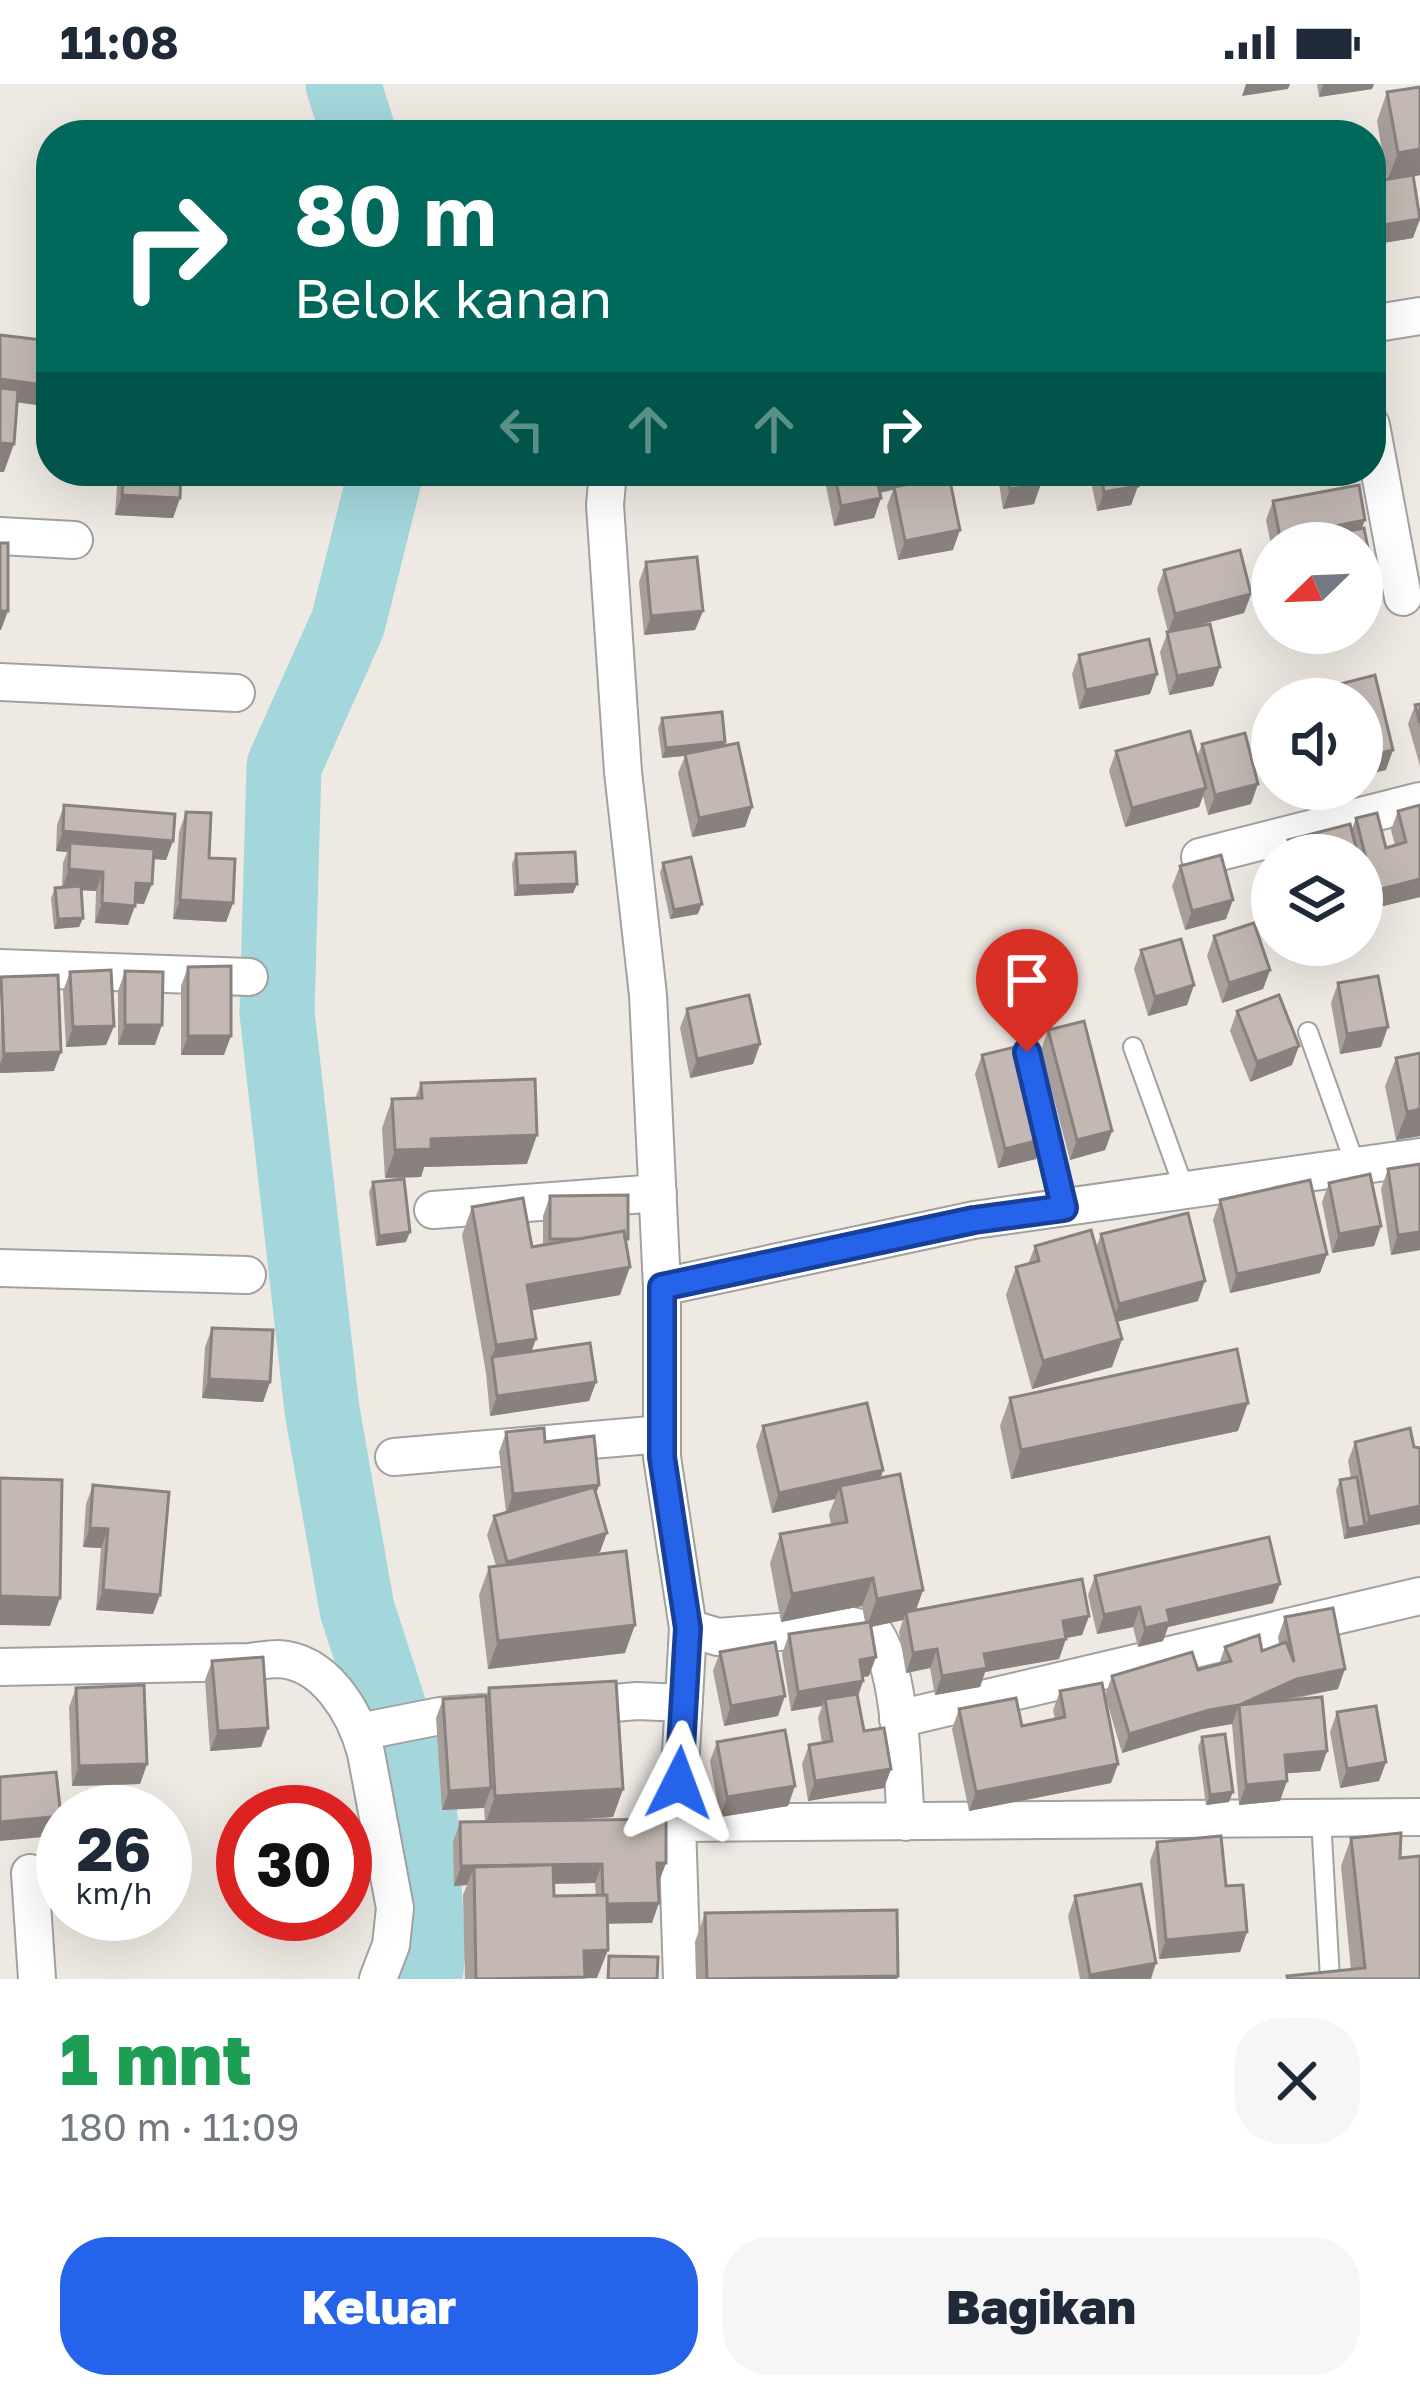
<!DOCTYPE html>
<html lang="id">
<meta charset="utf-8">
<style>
:root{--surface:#fff;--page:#f6f6f7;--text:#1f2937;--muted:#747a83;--accent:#2563eb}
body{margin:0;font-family:"Golos Text",sans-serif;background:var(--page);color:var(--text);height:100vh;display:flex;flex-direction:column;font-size:45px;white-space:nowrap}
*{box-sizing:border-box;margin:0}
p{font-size:39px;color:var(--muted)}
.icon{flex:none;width:66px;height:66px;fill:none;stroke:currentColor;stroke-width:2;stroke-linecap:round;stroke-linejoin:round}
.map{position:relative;height:1895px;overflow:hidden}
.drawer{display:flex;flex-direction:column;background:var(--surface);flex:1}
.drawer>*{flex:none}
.hud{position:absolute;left:36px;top:36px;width:1350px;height:366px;border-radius:48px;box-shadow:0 12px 48px #0002;background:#00695c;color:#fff;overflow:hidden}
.needle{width:78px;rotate:247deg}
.tools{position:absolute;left:1251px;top:438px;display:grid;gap:24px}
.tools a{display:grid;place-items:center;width:132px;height:132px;border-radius:50%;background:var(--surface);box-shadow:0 12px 48px #0002;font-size:60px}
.speed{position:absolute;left:36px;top:1701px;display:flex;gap:24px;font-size:60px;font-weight:700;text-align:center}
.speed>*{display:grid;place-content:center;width:156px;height:156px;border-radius:50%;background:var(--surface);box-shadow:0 12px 48px #0002;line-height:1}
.speed small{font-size:30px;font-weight:400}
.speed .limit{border:18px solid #d22;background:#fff;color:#111}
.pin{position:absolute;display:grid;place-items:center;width:102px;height:102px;color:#fff;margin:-123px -51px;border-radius:50% 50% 50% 0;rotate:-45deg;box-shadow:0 0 12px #0007}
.pin .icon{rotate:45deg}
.me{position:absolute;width:132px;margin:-66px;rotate:3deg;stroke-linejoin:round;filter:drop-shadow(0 0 9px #0008)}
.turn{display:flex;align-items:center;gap:42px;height:252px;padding:0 60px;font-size:54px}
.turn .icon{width:156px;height:156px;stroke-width:2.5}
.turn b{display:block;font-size:84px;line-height:102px}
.lanes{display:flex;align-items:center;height:114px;padding:0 60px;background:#0003;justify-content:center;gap:60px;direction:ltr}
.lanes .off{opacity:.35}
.round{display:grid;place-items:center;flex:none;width:126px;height:126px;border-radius:48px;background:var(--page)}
.headline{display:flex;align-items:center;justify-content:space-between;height:204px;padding:0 60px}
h1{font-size:72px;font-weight:800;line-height:90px;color:#1e9e55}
.cta{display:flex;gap:24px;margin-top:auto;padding:24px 60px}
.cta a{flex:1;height:138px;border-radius:48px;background:var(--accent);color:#fff;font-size:48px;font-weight:800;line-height:138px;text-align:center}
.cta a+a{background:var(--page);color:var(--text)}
.status{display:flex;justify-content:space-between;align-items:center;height:84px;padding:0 60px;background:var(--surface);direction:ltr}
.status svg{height:33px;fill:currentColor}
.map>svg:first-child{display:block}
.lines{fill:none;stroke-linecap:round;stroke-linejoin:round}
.river{stroke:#a3d7dc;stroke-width:75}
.service-casing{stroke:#a1a1a1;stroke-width:22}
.minor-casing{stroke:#a1a1a1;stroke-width:40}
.service{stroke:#fff;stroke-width:18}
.minor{stroke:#fff;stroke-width:36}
.wall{fill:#a89e9a;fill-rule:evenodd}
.shaded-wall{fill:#88817d}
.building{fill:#c3b8b3;stroke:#88817d;stroke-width:3}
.route-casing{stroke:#184099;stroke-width:30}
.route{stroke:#2563eb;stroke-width:21}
</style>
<div class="status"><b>11:08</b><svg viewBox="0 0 49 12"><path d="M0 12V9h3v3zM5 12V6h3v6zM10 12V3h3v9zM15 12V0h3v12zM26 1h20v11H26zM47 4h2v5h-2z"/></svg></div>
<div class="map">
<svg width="1420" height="1895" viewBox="0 0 1420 1895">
<rect width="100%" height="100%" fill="#efe9e3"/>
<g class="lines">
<path class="river" d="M343,0l16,51
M386,387l-38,152 -64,143 -7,247 45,397 35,199 62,192 9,149 -3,29"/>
<defs>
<path id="service" d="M1308,948l48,135
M1133,963l52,144
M1027,968l37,156
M1321,1734l9,161"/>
<path id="minor" d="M1371,240l49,-8
M1371,341l32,172
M608,387l-3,34 18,267 25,223 14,292v170l26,171 -11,195 5,156
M0,452l74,4
M0,598l236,11
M1200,773l220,-56
M0,884l249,9
M433,1126l225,-17
M0,1184l247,7
M662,1203l312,-67 446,-63
M394,1373l268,-23
M688,1544l30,9 135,-11 21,6c28,38 28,141 32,190
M0,1583l249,-5c9,-1 20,-3 29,-3 47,2 77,53 88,94l29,155 -4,37 -13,34
M567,1623l70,-6 47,2
M898,1635l522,-123
M359,1648l81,-16 42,-3
M677,1739l743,-6
M30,1789l7,106"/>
</defs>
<use href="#service" class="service-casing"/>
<use href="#minor" class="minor-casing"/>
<use href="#service" class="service"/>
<use href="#minor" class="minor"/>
</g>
<path class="wall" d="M1317,0h57l-2,5 -53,8z
M1387,8l33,83 -7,2v61l-42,7v-63l16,-2 -10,-59z
M118,387h63l-1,27 -7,20 -58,-3z
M823,387h85l1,6 -3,7 47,66 -55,10 -11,-54 6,-16 -13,3 1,5 -7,20 -40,8z
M997,387h42l-5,33 -31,5z
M1089,387h46l3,15 -7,19 -34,6z
M1273,417l89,27 2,54 -2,1v-40h-90v7l-6,-30z
M646,478l57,49 -8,19 -51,5 -5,-53z
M1164,486l87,24 -7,19 -66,17 42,37 -7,19 -44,9 -9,-43 8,-20 -11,-43z
M1079,571l78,19 -7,20 -71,15 -7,-35z
M1420,620v62l-12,-42 7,-19z
M662,634l63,24 -1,4 28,61 -7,20 -53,10 -14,-64 7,-17 -23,2 -4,-30z
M1202,660l49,60 -43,11 -5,-19 -4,11 -74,20 -16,-56 7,-20 81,6z
M64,721l109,36 -7,19 -13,-1 -9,45 -9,-1 -7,22 -33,-2 1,-32 -15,-1 2,28 -4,9 -25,2 -3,-31 4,-10 7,-1 1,-24 4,-11 -11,-1 1,-26z
M1398,727l22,86 -53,13 -4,-15 -1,3v-43h-80l6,-15 63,-9 5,-13 30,30 9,-3 -4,-15z
M186,728l47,91 -7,19 -53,-3 6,-87z
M516,770l61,30 -4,9 -59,3 -2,-32z
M663,779l35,51 -28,5 -10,-46z
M1180,782l46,53 -41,11 -13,-44z
M1214,852l56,34 -7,19 -41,14 -15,-47z
M1141,866l53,35 -7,20 -39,11 -14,-47z
M188,883l36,88h-43v-69z
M125,887l30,74h-37v-54z
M70,888l44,54 -8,19 -40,2 -3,-56z
M1,893l53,94 -54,2z
M1338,899l43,64 -41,7 -9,-51z
M687,925l73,35 -7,20 -63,14 -10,-50z
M1237,927l55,54 -42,17 -20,-51z
M1048,946l64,101 -7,19 -35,10 -29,-110z
M1420,969v83l-24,4 -11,-54 11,-28z
M982,971l61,84 -7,20 -38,9 -23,-94z
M421,999l106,81 -103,3 -3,10 -36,1 -3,-50 10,-29h23z
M1420,1080v86l-29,5 -10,-66 7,-20z
M373,1098l33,60 -30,4 -7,-54z
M1329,1099l52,43 -7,20 -42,7 -10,-51z
M550,1112l76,48 -6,51 -89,15 1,41 64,31 -7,19 -99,15 -4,-43 -24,-138 10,-28 60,40 11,-2v-29z
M1220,1116l107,54 -7,19 -90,20 -17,-73z
M1101,1150l97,67 -81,21 5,17 -10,28 -80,22 -26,-94 10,-28 12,-3 7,-18 61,2z
M212,1244l58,54 -7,20 -61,-4 3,-51z
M1010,1314l228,33 -227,48 -11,-53z
M763,1342l120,44 -2,8 42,112 -7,20 173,6 -7,19 -16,3 -7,21 -74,13 -5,15 -45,8 -5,-27 -24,5 -7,-41 4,-12 -32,7 -2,49 -6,1v4l-5,16 6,34 27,38 -7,19 -76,13 -6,-37 7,-19 13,-2 -4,-25 4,-12 -31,5 -9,-57 7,-20 76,-12 -3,-16 -81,16 -11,-59 10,-29 51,-9 -2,-11 6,-15 -63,14 -16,-67z
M506,1348l39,10 54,43 -3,8 4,59 -9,3 34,98 -137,16 -9,-74 10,-28 7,-1 -9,-31 7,-19 12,-4 -7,-60z
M1355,1358l65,82 -76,15 -8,-49 4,-10 11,-2 -3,-17z
M93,1401l67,110 -7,19 -57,-4 5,-62 -18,-1 3,-43z
M1095,1492l178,27 -105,24 -5,14 -25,6 -5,-20 -36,7 -9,-39z
M1285,1533l53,72 -54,12 43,50 -7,20 -34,2 -6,28 -41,4 -7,-81 -30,5 -80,24 -17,-58 7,-19 86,-6 21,-6 6,-17 37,4 17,-7 -1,-7z
M720,1568l58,64 -54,10 -11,-55z
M212,1577l56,67 -7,19 -51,4 -5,-71z
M76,1604l71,76 -7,20 -68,2 -3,-79z
M489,1604l134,101 -10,28 -62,4 115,42 -8,19 -6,41h-45l-10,55 -132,1 -2,-84 4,-10 -13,1 -1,-44 7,-20h25l-1,-15 -42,3 -6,-92 7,-19 43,-3zM595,1799l1,13h-42l-1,-12z
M1060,1607l58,73 -7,19 -142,28 -17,-82 7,-20 63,17 33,-7 -2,-9z
M1337,1628l49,50 -7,19 -39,7 -10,-56z
M1202,1653l27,65 -23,3 -8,-58z
M717,1658l71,64 -68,11 -10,-56z
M1351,1754l49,20 20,121h-134l1,-3 64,-6 -10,-104z
M1157,1758l69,44 21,46 -7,20 -81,7 -9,-98z
M1075,1812l76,83h-71l-12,-63z
M705,1829l192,66h-201l-1,-37z"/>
<path class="shaded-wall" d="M1246,0h44l-2,5 -46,7z
M1323,0h51l-2,5 -53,8z
M1420,65v26l-33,6 11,-28z
M1420,135l-7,19 -42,7v-18z
M0,295l51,7v21l-51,-7z
M0,359l14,1 -10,28h-4z
M1185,387h29l-3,7 -30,3z
M198,391l66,1 -3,10 -67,-1z
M909,393l-4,10 -27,6 4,-10z
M1041,400l-7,20 -31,5 7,-20z
M1138,402l-7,19 -34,6 7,-19z
M122,411l58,3 -7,20 -58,-3z
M881,414l-7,20 -40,8 7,-20z
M1365,436l-7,19 -80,4 2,-6z
M960,446l-7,20 -55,10 7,-19z
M1371,479l-7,19 -2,1v-18z
M1251,510l-7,19 -76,20 7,-19z
M0,527h8l-7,19h-1z
M703,527l-8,19 -51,5 7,-19z
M1220,583l-7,19 -44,9 8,-19z
M1157,590l-7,20 -71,15 7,-19z
M725,658l-4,10 -59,6 4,-10z
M1393,666l-7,20 -24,6v-18z
M1258,700l-7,20 -43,11 7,-20z
M1206,704l-7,19 -74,20 7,-19z
M752,723l-7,20 -53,10 7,-19z
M63,747l110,10 -7,19 -96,-8v-9l-3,9 -11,-1z
M69,785l34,3 -7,19 -34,-2z
M1420,795v18l-53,13 7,-19z
M136,799l16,1 -8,20 -15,-1z
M577,800l-4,9 -59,3 4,-10z
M180,816l53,3 -7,19 -53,-3z
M1233,816l-7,19 -41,11 7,-19z
M102,819l33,3 -7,19 -33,-2z
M702,820l-4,10 -28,5 4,-9z
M83,834l-4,9 -25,2 4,-10z
M1270,886l-7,19 -41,14 7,-20z
M1194,901l-7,20 -39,11 7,-19z
M125,941h37l-7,20h-37z
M114,942l-8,19 -40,2 7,-20z
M1388,943l-7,20 -41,7 7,-20z
M188,952h43l-7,19h-43z
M760,960l-7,20 -63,14 7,-19z
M1299,962l-7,19 -42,17 7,-20z
M61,968l-7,19 -54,2v-9l4,-10z
M1420,1025v27l-24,4 11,-28z
M1112,1047l-7,19 -35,10 7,-20z
M537,1051l-10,29 -103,3 -3,10 -36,1 10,-28 36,-11z
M1043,1055l-7,20 -38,9 7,-19z
M1381,1142l-7,20 -42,7 7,-19z
M410,1148l-4,10 -30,4 3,-10z
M1420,1148v18l-29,5 7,-20z
M1327,1170l-7,19 -90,20 7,-19z
M630,1183l-10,28 -103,18 10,-28z
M1205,1197l-7,20 -86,22 7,-19z
M536,1255l-10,28 -34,-10 4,-12z
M1122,1255l-10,28 -80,22 11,-28z
M209,1295l61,3 -7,20 -61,-4z
M596,1298l-7,19 -99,15 7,-20z
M1248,1319l-10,28 -227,48 10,-29z
M883,1386l-7,20 -36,-4 -5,13 -63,14 7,-20z
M599,1401l-7,19 -86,10 7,-20z
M1420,1422v18l-76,15 4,-10 17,-3 4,-9z
M90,1444l18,1 -7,19 -18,-1z
M607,1449l-7,19 -100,29 7,-19z
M873,1494l-11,28 -81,16 11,-28z
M1280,1500l-7,19 -105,24 -5,14 -25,6 7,-19 22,-18z
M103,1506l57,5 -7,19 -57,-4z
M923,1506l-10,28 -7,-6 -3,8 -37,8 11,-29z
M0,1512l60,2 -10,28 -50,-1z
M1140,1523l-7,20 -36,7 7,-19z
M1089,1532l-7,19 -26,5 7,-19z
M635,1541l-10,28 -137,16 10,-28z
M1066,1555l-7,20 -74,13 -5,15 -45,8 7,-19 42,-22z
M937,1565l-7,19 -24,5 7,-20z
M876,1573l-7,19 -17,3 8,-19z
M1345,1585l-7,20 -48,9 -50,22 -1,-15 -7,19 -30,5 -80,24 7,-19 168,-55z
M863,1597l-7,20 -31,-2 -3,7 -31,5 7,-19z
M785,1612l-7,20 -54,10 7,-20z
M268,1644l-7,19 -51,4 8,-20z
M1327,1667l-7,20 -42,3 7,-19z
M1386,1678l-7,19 -39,7 7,-19z
M147,1680l-7,20 -68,2 7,-20z
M1118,1680l-7,19 -142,28 7,-19z
M891,1685l-7,19 -76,13 7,-20z
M1287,1697l-7,20 -41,4 7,-20z
M795,1702l-7,20 -68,11 7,-20z
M491,1704l-7,20 -42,2 7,-19z
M623,1705l-10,28 -128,8 10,-29z
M1233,1708l-4,10 -23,3 4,-10z
M61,1732l-7,20 -54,5v-19z
M657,1779h9l-7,19h-9z
M602,1780l-7,19 -121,2v-18l-7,18 -13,1 7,-20z
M659,1819l-7,20 -55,1 7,-20z
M1247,1848l-7,20 -81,7 7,-19z
M608,1866l-11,28 -108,1 95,-28z
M1156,1879l-5,16h-63l2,-4z
M898,1892l-1,3h-169z"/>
<path class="building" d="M1420,3v62l-22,4 -11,-61z
M1413,91l7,44 -49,8v-45z
M0,251l51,6v45l-51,-7z
M0,304l18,2 -4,54 -14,-1z
M124,387h57l-1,27 -58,-3z
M198,387h66v5l-66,-1z
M834,387h41l6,27 -40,8z
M879,387h29l1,6 -27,6z
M1007,387h32l2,13 -31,5z
M1100,387h35l3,15 -34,6z
M949,392l11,54 -55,11 -11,-54z
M1359,401l6,35 -85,17 -7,-36z
M1364,444l7,35 -9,2v-22h-76z
M0,459h8v68h-8z
M1240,466l11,44 -76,20 -11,-44z
M697,473l6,54 -52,5 -5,-54z
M1210,540l10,43 -43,9 -10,-44z
M1149,555l8,35 -71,16 -7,-35z
M1375,591l18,75 -31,8v-59h-27l-3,-13z
M1420,620v19l-5,-18z
M722,628l3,30 -59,6 -4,-30z
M1190,647l16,57 -74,20 -16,-57z
M1245,649l13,51 -43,11 -13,-51z
M738,659l14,64 -53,11 -14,-64z
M64,721l111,9 -2,27 -110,-10z
M1420,721v74l-46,12 -18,-73 21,-5 9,35 20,-6 -8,-31z
M186,728l25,1 -2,45 26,1 -2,44 -53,-3z
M1350,740l8,31h-66l-4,-15z
M70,759l84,6 -2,35 -16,-1 -1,23 -33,-3 1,-31 -34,-3z
M575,768l2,32 -59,2 -2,-32z
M1221,771l12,45 -41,11 -12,-45z
M691,773l11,47 -28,6 -11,-47z
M81,802l2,32 -25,1 -3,-31z
M1254,839l16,47 -41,13 -15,-47z
M1181,855l13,46 -39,12 -14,-47z
M231,882v70h-43v-69z
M111,886l3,56 -41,1 -3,-55z
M125,887l38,1 -1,53h-37z
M58,891l3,77 -57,2 -3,-77z
M1378,892l10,51 -41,7 -9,-51z
M749,911l11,49 -63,15 -10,-50z
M1279,911l20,51 -42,16 -20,-51z
M1084,937l28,110 -35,9 -29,-110z
M1019,962l24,93 -38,10 -23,-94z
M1420,969v56l-13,3 -11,-54z
M535,995l2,56 -106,4v10l-36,1 -3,-51 30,-1 -1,-15z
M1420,1080v68l-22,3 -10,-66z
M1370,1090l11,52 -42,8 -10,-51z
M404,1095l6,53 -31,4 -6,-54z
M1310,1096l17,74 -90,20 -17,-74z
M628,1111v44h-3l-1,-8 -45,8h-29v-43z
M523,1114l9,49 92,-16 6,36 -103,18 9,54 -40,6 -24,-138z
M1188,1129l17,68 -86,23 -18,-70z
M1091,1146l31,109 -79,22 -27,-94 23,-6 -4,-15z
M212,1244l61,2 -3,52 -61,-3z
M590,1259l6,39 -99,14 -5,-39z
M1237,1265l11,54 -227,47 -11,-52z
M867,1319l16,67 -104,23 -16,-67z
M544,1344l1,14 49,-6 5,49 -86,9 -7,-62z
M1410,1344l4,19 6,1v58l-51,11 -14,-75z
M900,1390l23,116 -46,9 -4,-21 -81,16 -12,-60 67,-12 -7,-36z
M1357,1393l8,49 -17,3 -8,-49z
M0,1394l62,2 -2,118 -60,-2z
M93,1401l76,7 -9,103 -57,-5 5,-61 -18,-1z
M594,1403l13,46 -100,29 -13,-46z
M1269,1453l11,47 -113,26 3,12 -25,6 -5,-21 -36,8 -9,-39z
M626,1467l9,74 -137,16 -9,-74z
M1082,1495l7,37 -26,5 3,18 -82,15 3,14 -45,8 -5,-27 -24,4 -7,-41z
M1333,1524l12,61 -48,10 -58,26 -30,5 -80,24 -17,-58 80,-24 6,18 33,-9 -6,-14 34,-12 3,16 24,-9 8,20 -9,-45z
M870,1538l6,35 -16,3 3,21 -65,11 -9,-58z
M775,1558l10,54 -54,10 -11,-54z
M263,1573l5,71 -50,3 -6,-70z
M616,1597l7,108 -128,7 -6,-108z
M1102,1599l16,81 -142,28 -17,-83 57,-11 6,28 43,-9 -5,-26z
M144,1601l3,79 -68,2 -3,-78z
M857,1610l7,37 20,-3 7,41 -76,12 -6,-36 23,-4 -7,-42z
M486,1612l5,92 -42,3 -6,-92z
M1322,1613l5,54 -42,4 2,26 -41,4 -7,-80z
M1376,1622l10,56 -39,7 -10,-57z
M785,1646l10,56 -68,11 -10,-55z
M1225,1650l8,58 -23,3 -8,-58z
M56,1688l5,44 -61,6v-45z
M666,1735v44h-9l2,40 -52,1v-9h-4l-1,-31 -141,2 -1,-44z
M1401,1749l-1,25 20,-2v123h-132l-1,-3 78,-8 -14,-130z
M1221,1752l5,50 17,-1 4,47 -81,8 -9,-98z
M553,1781l1,31 53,-1 1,55 -24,1 1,26 -109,2 -2,-112z
M1141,1800l15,79 -66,12 -15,-79z
M897,1826l1,66 -191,3 -2,-66z
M609,1872l49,1 -1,22h-49z"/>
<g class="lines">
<defs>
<path id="route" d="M679,1699l9,-155 -26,-171v-170l312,-67 90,-12 -37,-156"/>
</defs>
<use href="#route" class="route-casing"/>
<use href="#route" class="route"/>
</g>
</svg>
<div class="tools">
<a><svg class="needle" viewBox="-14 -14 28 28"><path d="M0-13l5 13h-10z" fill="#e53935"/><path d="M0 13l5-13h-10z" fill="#747a83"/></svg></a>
<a><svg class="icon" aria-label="sound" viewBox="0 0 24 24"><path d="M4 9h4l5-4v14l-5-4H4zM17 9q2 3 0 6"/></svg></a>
<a><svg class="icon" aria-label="layers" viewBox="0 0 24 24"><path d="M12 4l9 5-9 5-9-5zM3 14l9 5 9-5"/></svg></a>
</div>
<div class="speed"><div>26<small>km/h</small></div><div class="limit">30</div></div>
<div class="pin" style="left:1027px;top:968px;background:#d93025"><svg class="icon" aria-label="arrive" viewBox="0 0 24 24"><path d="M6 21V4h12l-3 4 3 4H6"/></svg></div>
<svg class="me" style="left:679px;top:1699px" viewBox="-20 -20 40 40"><path d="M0-17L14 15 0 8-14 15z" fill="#2563eb" stroke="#fff" stroke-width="4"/></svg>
<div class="hud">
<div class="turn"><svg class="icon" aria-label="right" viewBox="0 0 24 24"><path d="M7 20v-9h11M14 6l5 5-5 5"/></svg><div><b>80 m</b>Belok kanan</div></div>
<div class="lanes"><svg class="icon off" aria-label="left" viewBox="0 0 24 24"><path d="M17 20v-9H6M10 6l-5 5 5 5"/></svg><svg class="icon off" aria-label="ahead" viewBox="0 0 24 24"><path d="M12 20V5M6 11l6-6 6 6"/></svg><svg class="icon off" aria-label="ahead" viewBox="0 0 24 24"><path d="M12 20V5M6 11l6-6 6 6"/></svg><svg class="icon" aria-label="right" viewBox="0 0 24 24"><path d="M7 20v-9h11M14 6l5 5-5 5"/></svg></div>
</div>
</div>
<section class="drawer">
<div class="headline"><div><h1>1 mnt</h1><p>180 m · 11:09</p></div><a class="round"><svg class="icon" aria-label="close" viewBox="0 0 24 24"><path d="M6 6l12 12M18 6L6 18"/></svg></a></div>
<div class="cta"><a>Keluar</a><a>Bagikan</a></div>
</section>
